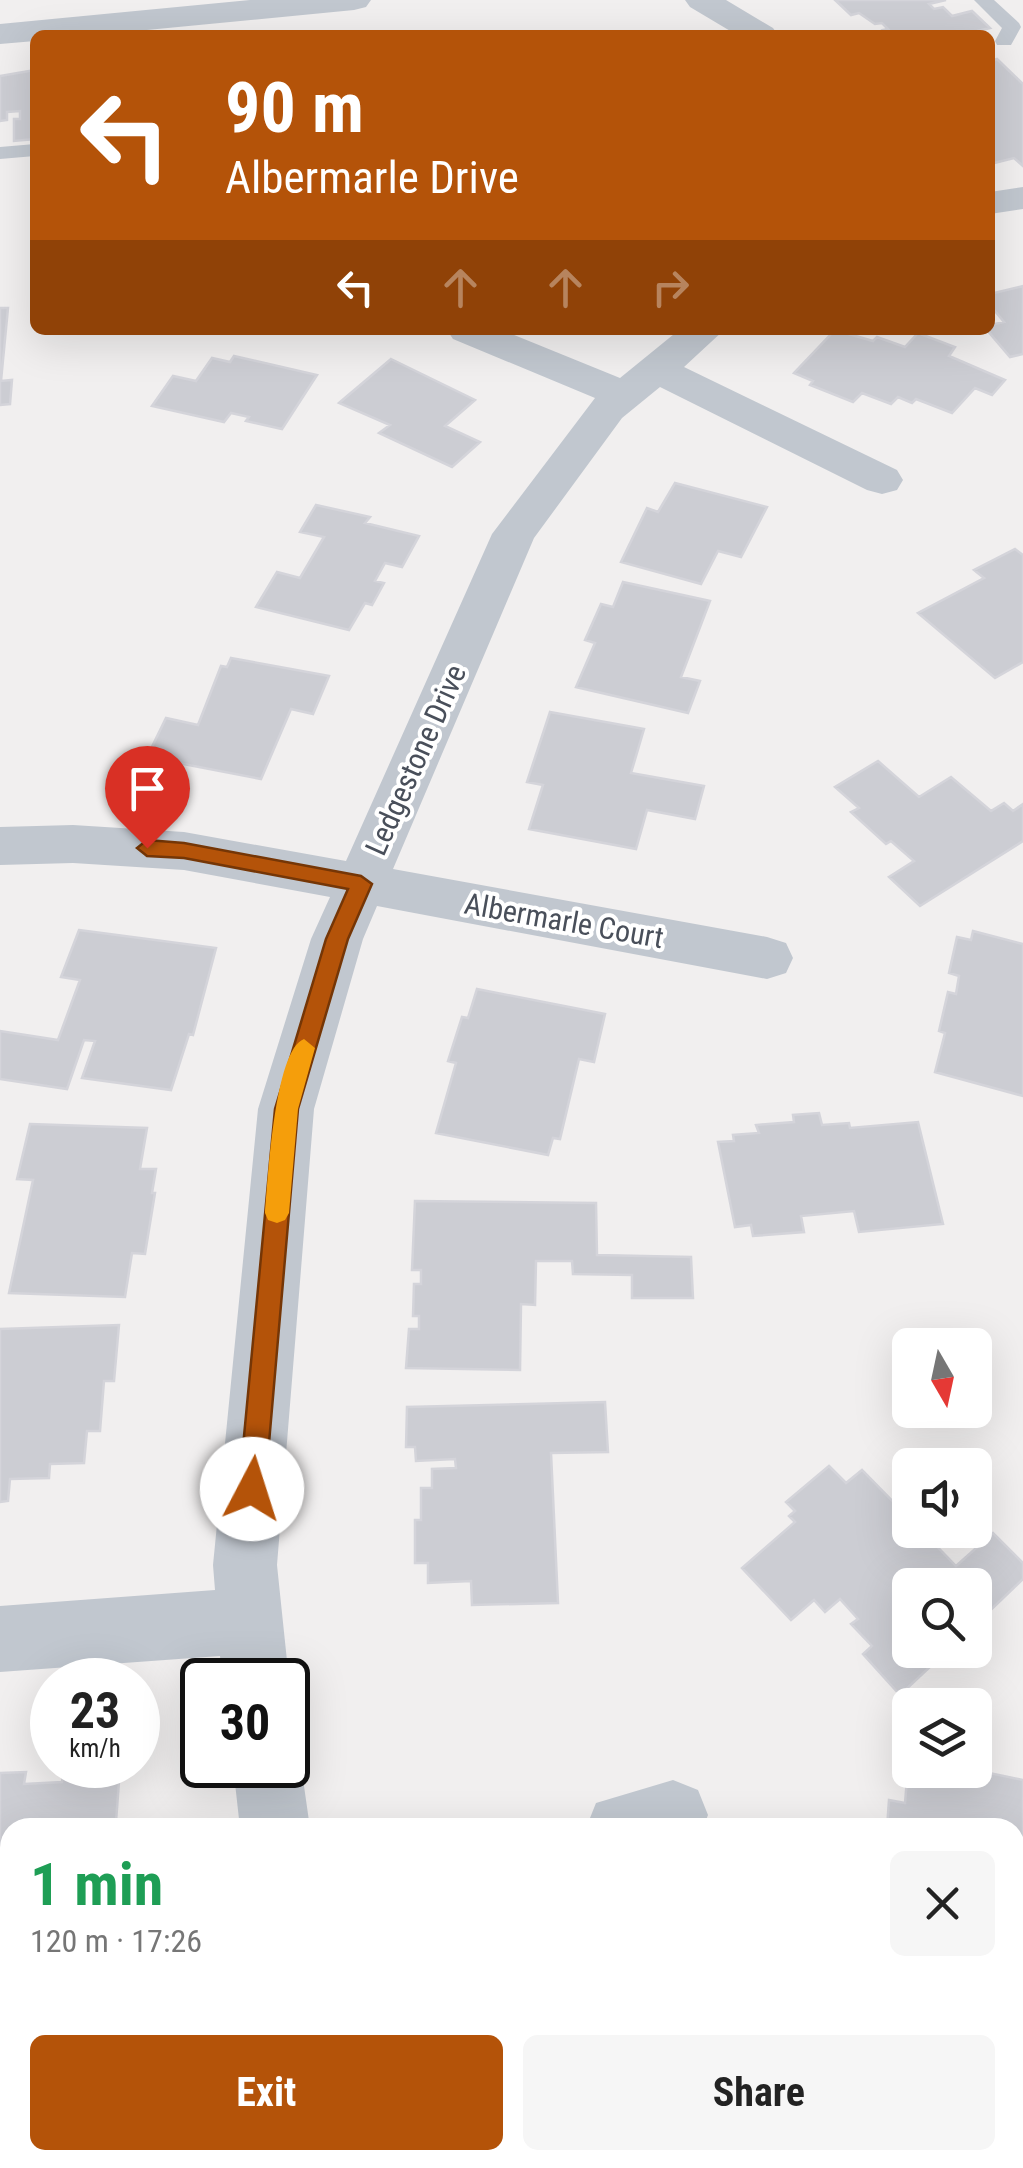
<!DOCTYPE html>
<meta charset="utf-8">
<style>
:root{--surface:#fff;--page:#f6f6f6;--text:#222;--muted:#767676;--accent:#b45309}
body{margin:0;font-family:"Roboto Condensed",sans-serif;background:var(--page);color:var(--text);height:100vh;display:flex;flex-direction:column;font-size:38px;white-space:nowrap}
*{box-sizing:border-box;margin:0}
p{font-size:32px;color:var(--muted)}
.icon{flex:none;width:55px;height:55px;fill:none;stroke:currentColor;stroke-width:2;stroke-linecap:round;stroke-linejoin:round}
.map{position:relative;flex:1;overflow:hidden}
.sheet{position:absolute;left:0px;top:1818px;width:1025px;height:352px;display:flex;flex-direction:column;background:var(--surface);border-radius:30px 30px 0 0;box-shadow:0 10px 40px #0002}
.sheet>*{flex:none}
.guide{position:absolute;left:30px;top:30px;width:965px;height:305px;border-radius:15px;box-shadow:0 10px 40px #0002;background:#b45309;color:#fff;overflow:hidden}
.needle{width:65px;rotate:171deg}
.tools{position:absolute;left:892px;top:1328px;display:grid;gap:20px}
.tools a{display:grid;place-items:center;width:100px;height:100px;border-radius:15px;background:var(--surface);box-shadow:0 10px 40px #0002;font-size:50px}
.speed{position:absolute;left:30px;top:1658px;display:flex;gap:20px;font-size:50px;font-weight:700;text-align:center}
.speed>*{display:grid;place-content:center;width:130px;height:130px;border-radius:50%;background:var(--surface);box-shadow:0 10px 40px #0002;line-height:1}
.speed small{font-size:25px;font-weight:400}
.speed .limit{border:5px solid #111;border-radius:15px;background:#fff;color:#111}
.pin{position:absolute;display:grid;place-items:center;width:85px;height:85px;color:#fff;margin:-102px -42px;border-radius:50% 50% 50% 0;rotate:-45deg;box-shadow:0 0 10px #0007}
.pin .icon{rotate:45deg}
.me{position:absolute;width:110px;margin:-55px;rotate:5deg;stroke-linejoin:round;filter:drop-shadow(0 0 8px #0008)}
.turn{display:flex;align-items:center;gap:35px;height:210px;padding:0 30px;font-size:45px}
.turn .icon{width:130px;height:130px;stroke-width:2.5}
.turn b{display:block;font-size:70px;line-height:85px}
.lanes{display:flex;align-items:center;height:95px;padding:0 30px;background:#0003;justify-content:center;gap:50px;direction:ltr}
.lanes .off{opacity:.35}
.round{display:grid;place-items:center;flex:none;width:105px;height:105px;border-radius:15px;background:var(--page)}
.summary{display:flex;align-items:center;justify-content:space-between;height:170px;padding:0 30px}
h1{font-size:60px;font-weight:700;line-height:75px;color:#1e9e55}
.action{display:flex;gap:20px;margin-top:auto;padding:20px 30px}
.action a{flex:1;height:115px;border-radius:15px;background:var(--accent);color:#fff;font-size:40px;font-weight:700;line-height:115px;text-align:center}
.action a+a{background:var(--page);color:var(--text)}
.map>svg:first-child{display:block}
.building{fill:#cccdd3;stroke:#d4d4da;stroke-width:2.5}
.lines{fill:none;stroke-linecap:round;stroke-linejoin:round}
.service{fill:#c1c7cf;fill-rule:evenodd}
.minor{fill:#c1c7cf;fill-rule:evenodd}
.route{fill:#b45309;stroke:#753606;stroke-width:2.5}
.slow{fill:#f59e0b}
.labels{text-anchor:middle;stroke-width:8;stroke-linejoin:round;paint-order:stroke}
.street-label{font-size:30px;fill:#494f5a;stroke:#fff}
</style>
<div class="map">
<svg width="1023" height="2168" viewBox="0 0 1023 2168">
<rect width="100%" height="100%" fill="#f1efef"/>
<path class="building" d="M835,0h111l-17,4 5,5 9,-2 9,9 20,-5 18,17 -29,7h-78l4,-1 -4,-4 5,-1 -6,-6 -7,1 -16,-11 -8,2z
M997,59l26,25v82l-9,-8 -20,5 -4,-4v-98z
M35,70v69l-21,2v-22h6v-8l-13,1v8l-7,1v-45z
M1023,286v68l-13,3 -23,-27 3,-5 14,-3 -14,-17v-11z
M0,308h8l-7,73 11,-1 -2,24 -10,1z
M835,330l38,11 4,-4 28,10 13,-14 37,14 -6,9 56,24 -13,15 -17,-7 -23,25 -36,-14 -4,4 -14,-6 -7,7 -29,-11 -9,9 -43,-17 3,-4 -19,-8z
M234,356l83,19 -35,54 -36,-8 3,-4 -18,-4 -7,9 -72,-16 21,-30 23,5 16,-23 18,4z
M391,359l84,41 -30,26 35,16 -28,25 -73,-34 11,-8 -51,-22z
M675,483l92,24 -26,50 -23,-6 -17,33 -80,-22 26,-54 11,4z
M316,505l54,12 -5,6 54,13 -17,31 -17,-4 -10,18 9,2 -12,22 -7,-2 -16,27 -93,-23 21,-35 23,6 24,-41 -24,-5z
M1015,549l8,6v107l-28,16 -77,-65 66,-35 -10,-8z
M623,582l87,19 -29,76 19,4 -12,32 -112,-26 19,-44 -10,-3 16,-36 12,3z
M231,658l98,18 -16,38 -22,-5 -30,70 -114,-22 19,-39 32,7 23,-59 6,1z
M550,712l94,17 -13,44 73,13 -9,33 -48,-9 -11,39 -107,-20 14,-44 -16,-3z
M878,761l41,36 32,-20 40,34 13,-8 9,8 10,-7v37l-103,65 -31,-29 25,-16 -23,-20 -5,3 -35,-32 8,-4 -24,-21z
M79,930l137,18 -23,87 -4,-1 -18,56 -89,-12 13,-37 -11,-1 -17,49 -67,-10v-48l58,9 22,-60 -19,-3z
M973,931l50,13v152l-88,-24 10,-39 -6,-2 9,-39 8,2 3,-18 -10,-3 8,-36 14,3z
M477,989l128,25 -11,48 -15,-3 -19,80 -7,-1 -5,17 -112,-22 20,-70 -8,-2 14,-44 6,1z
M819,1113l3,12 27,-2 1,5 68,-6 25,102 -84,8 -5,-21 -53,5 3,16 -51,4 -2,-11 -16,2 -17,-85 16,-1 -1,-6 26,-2 -3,-8 38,-3 -1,-7z
M30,1124l117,4 -7,41h16l-4,24h3l-10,61 -13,-1 -7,44 -116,-4 24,-113 -16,-1z
M415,1201l181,2 1,52 94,2 2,41h-61v-23l-59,-1 -1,-13h-36l-1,44 -14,-1 -1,66 -114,-2 3,-39h10v-13h-6l1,-32h7v-14h-9z
M119,1325l-5,56h-10l-4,50h-13l-3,32 -34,1 -1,14 -39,1 -2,22 -8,1v-173z
M605,1402l3,50 -57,1 7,150 -86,2 -1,-24 -43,2v-20h-13v-43h6v-32h11v-19l24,-1 -1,-9 -39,2 -1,-14h-9l1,-40z
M829,1466l17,17 16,-13 48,49v11h11l35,36 37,-33 30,30v16l-48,46v-40h-65v65h38l-48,45 -37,-41 9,-8 -21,-22 7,-5 -18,-20 -15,13 -11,-12 -23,20 -49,-52 53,-46 -6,-6 6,-5 -9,-9z
M909,1755l1,15h65l48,10v73l-8,-2v-23h-128l2,-28 16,3z
M120,1768l-4,54 -13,-1 -1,7h-92v109h-10v-164l26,-1 -2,12 38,-2 2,-13z
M1015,1906l8,2v135l-8,-2z
M679,2160h179l4,8h-180z"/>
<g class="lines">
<path class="service" d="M974,0h20l25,23 2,4 -10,18h-14l-2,-4 7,-13z
M35,144v12l-35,3v-12z"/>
<path class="minor" d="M250,0h121l-5,7 -12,3 -259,25h-60v6l-35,3v-20z
M685,0h41l47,28 5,7h-41l-47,-28z
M1023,187v22l-33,5v-22z
M447,330h55l118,48 59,-48h45l-40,37 213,103 6,10 -6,10 -15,4 -15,-4 -207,-103 -38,31 -88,120 -141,331 374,68 19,6 7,15 -7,15 -19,6 -390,-73 -14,33 -49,170 -37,456 12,115 -1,5v-5h-65l-3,-24 -220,16v-66l215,-16 -2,-25 45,-456 53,-170 19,-42 -146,-27 -111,-7 -73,2v-38l73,-2 111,7 162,29 146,-327 103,-136 -142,-59z
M288,1739l13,26 9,63h-70l-7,-63h55z
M673,1780l25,10 10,25 -5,13h-117l10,-25z
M295,2160h76l2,8h-76z"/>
</g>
<path class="route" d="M147,840l37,3 177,33 11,8 -24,55 -50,170 -33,380 -4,9 -9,4 -9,-4 -4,-9 36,-380 51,-170 22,-50 -164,-31 -37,-2 -10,-8z"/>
<path class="slow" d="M304,1039l11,9 -17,61 -9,104 -4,7 -8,3 -9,-3 -3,-7c3,-31 9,-163 39,-174z"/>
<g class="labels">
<g class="street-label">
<text transform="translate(416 760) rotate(-66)" y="10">Ledgestone Drive</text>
<text transform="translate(564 921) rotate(10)" y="10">Albermarle Court</text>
</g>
</g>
</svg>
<div class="tools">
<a><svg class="needle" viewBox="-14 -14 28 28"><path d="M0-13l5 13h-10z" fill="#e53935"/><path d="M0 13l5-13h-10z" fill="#767676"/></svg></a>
<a><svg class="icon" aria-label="sound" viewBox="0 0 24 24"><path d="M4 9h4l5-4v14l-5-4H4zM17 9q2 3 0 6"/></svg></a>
<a><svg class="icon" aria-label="search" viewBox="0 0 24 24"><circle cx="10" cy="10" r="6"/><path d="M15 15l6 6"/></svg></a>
<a><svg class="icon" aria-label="layers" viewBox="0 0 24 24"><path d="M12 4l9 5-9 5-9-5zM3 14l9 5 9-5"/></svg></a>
</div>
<div class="speed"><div>23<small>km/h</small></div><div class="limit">30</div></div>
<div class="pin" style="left:147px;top:848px;background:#d93025"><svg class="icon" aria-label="arrive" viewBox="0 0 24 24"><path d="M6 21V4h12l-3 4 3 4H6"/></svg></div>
<svg class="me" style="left:252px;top:1489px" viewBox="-20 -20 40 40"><circle r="19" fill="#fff"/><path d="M0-13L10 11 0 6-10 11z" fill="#b45309"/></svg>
<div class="guide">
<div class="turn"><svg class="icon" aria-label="left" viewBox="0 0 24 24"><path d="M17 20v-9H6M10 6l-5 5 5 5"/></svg><div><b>90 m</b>Albermarle Drive</div></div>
<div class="lanes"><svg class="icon" aria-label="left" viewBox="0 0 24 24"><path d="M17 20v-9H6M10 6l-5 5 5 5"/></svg><svg class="icon off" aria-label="ahead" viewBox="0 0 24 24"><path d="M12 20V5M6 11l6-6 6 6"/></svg><svg class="icon off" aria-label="ahead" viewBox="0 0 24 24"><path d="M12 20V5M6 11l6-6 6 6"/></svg><svg class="icon off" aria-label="right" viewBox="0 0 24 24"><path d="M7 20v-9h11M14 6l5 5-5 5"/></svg></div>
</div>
<section class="sheet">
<div class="summary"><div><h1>1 min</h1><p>120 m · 17:26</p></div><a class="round"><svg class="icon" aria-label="close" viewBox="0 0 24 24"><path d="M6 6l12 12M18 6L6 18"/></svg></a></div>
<div class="action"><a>Exit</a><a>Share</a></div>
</section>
</div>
